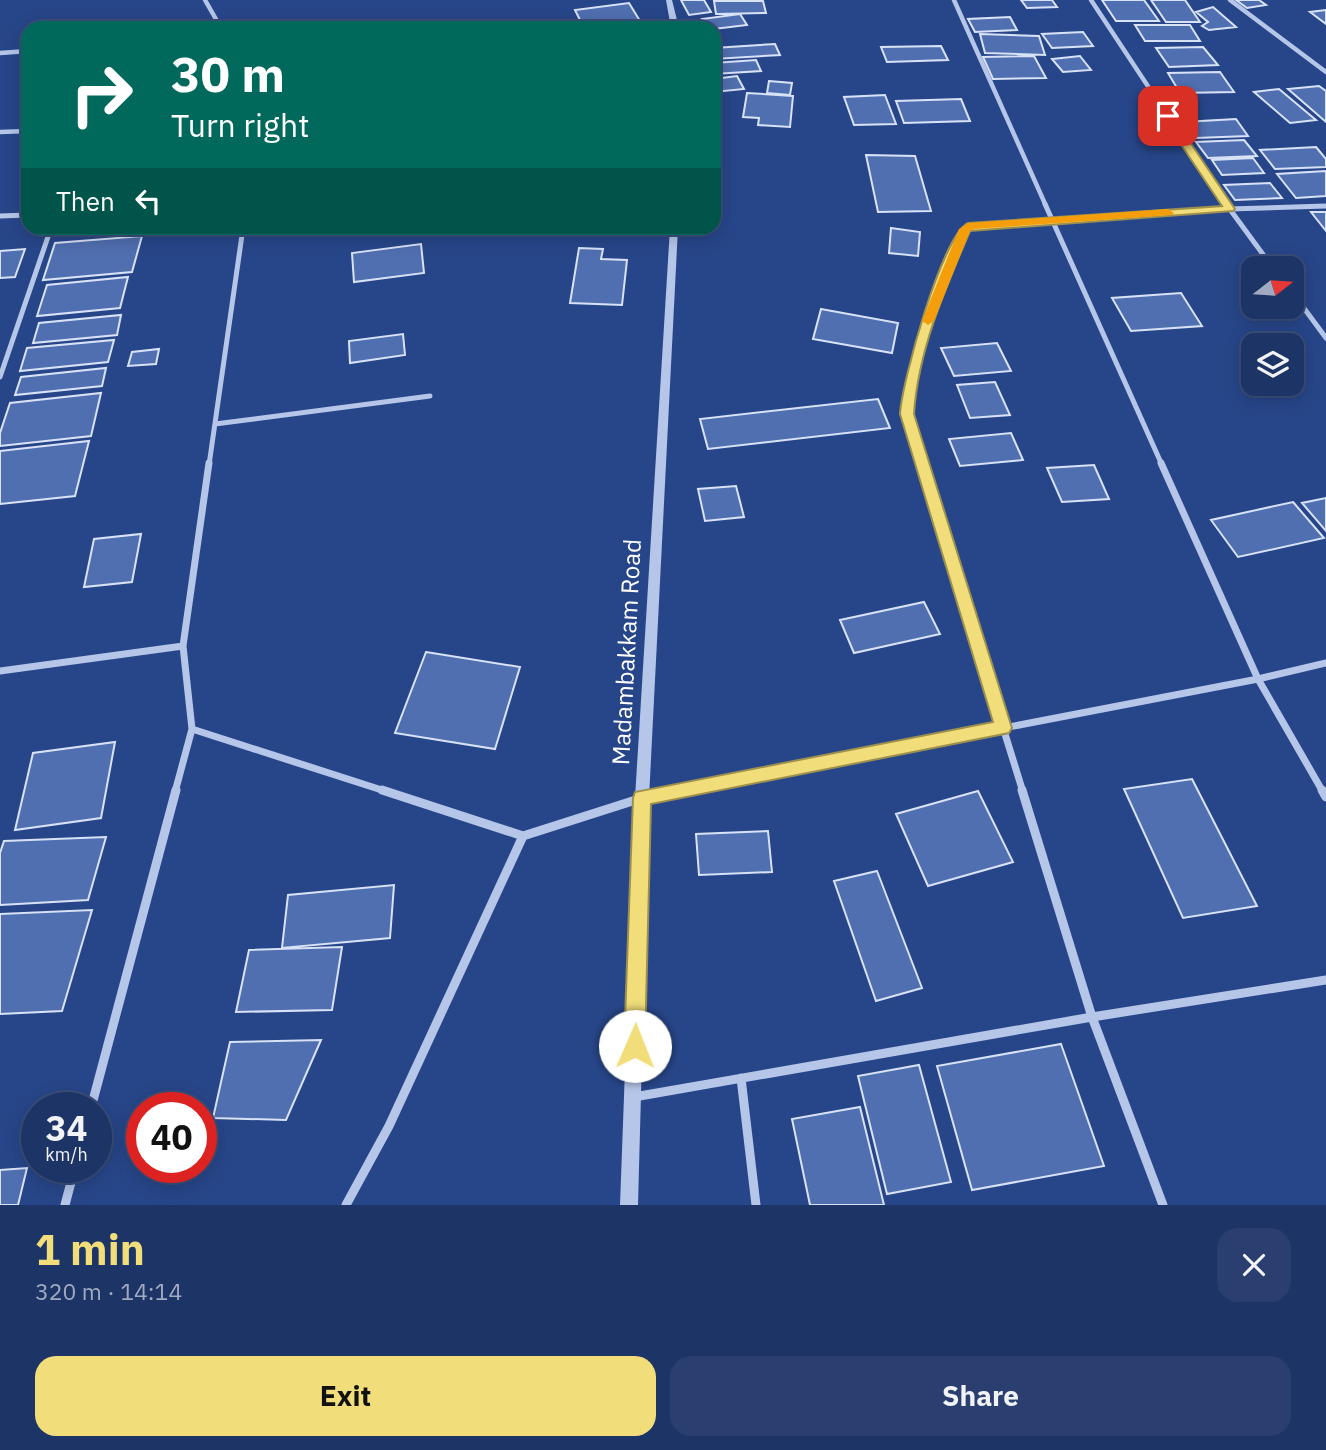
<!DOCTYPE html>
<meta charset="utf-8">
<style>
:root{--surface:#1d3467;--page:#2a3f70;--text:#f1f3f6;--muted:#a0aac0;--line:#3b4f7b;--accent:#f1de7a}
body{margin:0;font-family:"IBM Plex Sans",sans-serif;background:var(--page);color:var(--text);height:100vh;display:flex;flex-direction:column;font-size:26px;white-space:nowrap}
*{box-sizing:border-box;margin:0}
p{font-size:23px;color:var(--muted)}
.icon{flex:none;width:38px;height:38px;fill:none;stroke:currentColor;stroke-width:2;stroke-linecap:round;stroke-linejoin:round}
.map{position:relative;height:1205px;overflow:hidden}
.panel{display:flex;flex-direction:column;background:var(--surface);flex:1}
.panel>*{flex:none}
.guide{position:absolute;left:21px;top:21px;width:700px;height:214px;border-radius:21px;box-shadow:0 4px 18px #0003,0 0 0 2px var(--line);background:#00695c;color:#fff;overflow:hidden}
.needle{width:46px;rotate:73deg}
.controls{position:absolute;left:1241px;top:256px;display:grid;gap:14px}
.controls a{display:grid;place-items:center;width:63px;height:63px;border-radius:14px;background:var(--surface);box-shadow:0 4px 18px #0003,0 0 0 2px var(--line);font-size:35px}
.speed{position:absolute;left:21px;top:1092px;display:flex;gap:14px;font-size:35px;font-weight:700;text-align:center}
.speed>*{display:grid;place-content:center;width:91px;height:91px;border-radius:50%;background:var(--surface);box-shadow:0 4px 18px #0003,0 0 0 2px var(--line);line-height:1}
.speed small{font-size:18px;font-weight:400}
.speed .limit{border:10px solid #d22;background:#fff;color:#111}
.pin{position:absolute;display:grid;place-items:center;width:60px;height:60px;color:#fff;margin:-30px;border-radius:14px;box-shadow:0 4px 10px #0006}
.me{position:absolute;width:77px;margin:-38px;rotate:1deg;stroke-linejoin:round;filter:drop-shadow(0 0 5px #0008)}
.turn{display:flex;align-items:center;gap:24px;height:147px;padding:0 35px;font-size:32px}
.turn .icon{width:91px;height:91px;stroke-width:2.5}
.turn b{display:block;font-size:49px;line-height:60px}
.then{display:flex;align-items:center;height:66px;padding:0 35px;background:#0003;gap:14px;font-size:26px}
.round{display:grid;place-items:center;flex:none;width:74px;height:74px;border-radius:21px;background:var(--page)}
.summary{display:flex;align-items:center;justify-content:space-between;height:119px;padding:0 35px}
h1{font-size:42px;font-weight:800;line-height:52px;color:var(--accent)}
.cta{display:flex;gap:14px;margin-top:auto;padding:14px 35px}
.cta a{flex:1;height:80px;border-radius:21px;background:var(--accent);color:#111;font-size:28px;font-weight:800;line-height:80px;text-align:center}
.cta a+a{background:var(--page);color:var(--text)}
.map>svg:first-child{display:block}
.building{fill:#506fb0;stroke:#d8e2f7;stroke-width:2}
.lines{fill:none;stroke-linecap:round;stroke-linejoin:round}
.minor-far3{stroke:#b5c6e9;stroke-width:4.5}
.minor-far2{stroke:#b5c6e9;stroke-width:5}
.minor-far1{stroke:#b5c6e9;stroke-width:7}
.minor{stroke:#b5c6e9;stroke-width:9}
.tertiary{fill:#b5c6e9;fill-rule:evenodd}
.route{fill:#f1de7a;stroke:#9d904f;stroke-width:2}
.slow{fill:#f59e0b}
.labels{text-anchor:middle;stroke-width:5;stroke-linejoin:round;paint-order:stroke}
.street-label{font-size:24px;fill:#fff;stroke:#274689}
</style>
<div class="map">
<svg width="1326" height="1205" viewBox="0 0 1326 1205">
<rect width="100%" height="100%" fill="#274689"/>
<path class="building" d="M681,0h23l7,12 -22,3z
M1021,0h31l5,7 -30,1z
M1102,0h42l15,21h-43z
M1151,0h34l15,22h-34z
M1236,0h23l7,5 -19,3z
M714,1h49l3,12 -50,1z
M629,3l11,18 -56,7 -9,-18z
M1213,7l23,20 -27,3 -7,-4 6,-4 -12,-10z
M1326,10v14l-16,-12z
M740,14l7,11 -33,4 -6,-1 -6,-9z
M1010,17l7,13 -42,2 -7,-13z
M1135,25h55l10,16h-55z
M1083,32l10,14 -41,2 -10,-14z
M980,34l59,2 6,19 -60,-2z
M775,44l5,11 -66,4v-11z
M941,46l7,14 -61,2 -6,-15z
M1203,47l15,18 -49,2 -13,-19z
M1034,56l12,22 -53,1 -10,-22z
M1080,56l11,14 -28,2 -11,-13z
M756,60l5,11 -47,3v-11z
M1220,72l14,20 -54,1 -12,-20z
M737,76l7,13 -30,3v-13z
M769,81l23,2 -2,12 -23,-2z
M1319,86l7,5v31l-38,-33z
M1279,89l37,31 -26,3 -36,-31z
M747,93l46,3 -3,31 -32,-2 1,-7 -16,-1z
M885,95l11,29 -42,1 -10,-28z
M961,99l9,22 -66,2 -8,-22z
M1236,119l12,17 -52,2 -12,-16z
M1244,140l13,16 -49,2 -12,-16z
M1316,147l10,12v8l-51,2 -15,-19z
M866,155l49,1 16,55 -53,1z
M1253,158l11,15 -42,2 -10,-15z
M1326,171v25l-30,2 -19,-24z
M1270,183l12,15 -47,2 -11,-15z
M1311,212h15v19z
M356,228h69v1l-69,7z
M891,228l29,4 -2,24 -29,-3z
M142,236l-10,36 -89,8 12,-37z
M421,244l3,29 -70,9 -2,-29z
M579,248l24,1 -2,10 26,1 -5,45 -52,-2z
M25,249l-10,28 -15,1v-27z
M128,277l-8,31 -83,8 10,-31z
M1181,293l21,33 -71,5 -19,-33z
M821,309l77,14 -6,30 -79,-14z
M121,315l-4,20 -84,8 6,-20z
M403,334l2,21 -55,8 -1,-22z
M114,340l-6,22 -88,9 7,-23z
M997,343l14,28 -57,5 -13,-28z
M159,349l-3,15 -28,2 4,-14z
M106,368l-4,18 -87,9 6,-18z
M995,382l15,33 -40,3 -13,-33z
M101,393l-10,43 -91,10v-13l10,-30z
M878,399l12,29 -182,21 -8,-30z
M1011,433l12,27 -63,6 -11,-27z
M89,441l-14,55 -75,8v-53z
M1094,465l15,34 -47,3 -15,-34z
M736,486l8,31 -39,4 -7,-32z
M1326,498v33l-24,-28z
M1293,502l31,36 -86,19 -27,-37z
M141,534l-9,48 -48,5 10,-48z
M924,602l16,32 -86,19 -14,-33z
M426,652l94,15 -25,82 -100,-16z
M115,742l-14,76 -86,12 18,-77z
M1192,779l65,127 -74,12 -59,-129z
M978,791l35,71 -85,24 -32,-72z
M768,831l4,41 -73,3 -3,-41z
M106,837l-18,63 -88,5v-52l4,-12z
M877,871l45,117 -46,13 -42,-120z
M394,885l-4,53 -108,10 6,-53z
M92,910l-30,101 -62,3v-100z
M342,947l-10,63 -96,2 13,-62z
M321,1040l-35,80 -73,-2 17,-76z
M1061,1044l43,122 -132,24 -35,-124z
M919,1065l32,117 -64,12 -29,-118z
M860,1107l24,98h-74l-18,-86z
M27,1168l-9,37h-18v-35z"/>
<g class="lines">
<path class="minor-far3" d="M205,0l16,28
M954,0l92,206
M1091,0l136,206
M1230,0l96,72
M0,53l28,-2
M0,132l28,-1"/>
<path class="minor-far2" d="M1045,204l117,261
M1226,204l47,64
M0,216l28,-1
M1292,292l34,46
M0,377l51,-149
M215,424l215,-28
M209,465l34,-237
M921,465l-14,-51 1,-23 32,-104 25,-58 7,-3 257,-17 97,-3"/>
<path class="minor-far1" d="M209,463l-26,183 9,83 196,63
M921,463l102,329
M1161,463l97,216 65,113
M0,671l183,-25
M175,792l17,-63
M672,792l586,-113 68,-16"/>
<path class="minor" d="M382,790l141,46 119,-38 39,-8
M1022,790l70,227 71,188
M1322,790l4,7
M741,1078l15,127
M634,1097l458,-80 234,-37
M91,1108l85,-318
M65,1205l10,-38
M346,1205l43,-79 134,-290"/>
<path class="tertiary" d="M666,0h6l7,28h-8z
M670,228h8l-29,570 -11,407h-18l15,-407z"/>
</g>
<path class="route" d="M1168,113l3,1 64,95 -2,2 -263,20c-25,58 -52,120 -56,183l98,314 -3,5 -358,71 -6,242 -3,8 -7,3 -8,-3 -3,-8 9,-248 2,-6 358,-70 -93,-308c2,-33 42,-178 68,-191l254,-17 -60,-90z"/>
<path class="slow" d="M1168,209l6,4 -2,2 -198,14 -4,2 -36,90 -6,4 -6,-4 37,-92 9,-6z"/>
<g class="labels">
<g class="street-label">
<text transform="translate(627 652) rotate(-87)" y="8">Madambakkam Road</text>
</g>
</g>
</svg>
<div class="controls">
<a><svg class="needle" viewBox="-14 -14 28 28"><path d="M0-13l5 13h-10z" fill="#e53935"/><path d="M0 13l5-13h-10z" fill="#a0aac0"/></svg></a>
<a><svg class="icon" aria-label="layers" viewBox="0 0 24 24"><path d="M12 4l9 5-9 5-9-5zM3 14l9 5 9-5"/></svg></a>
</div>
<div class="speed"><div>34<small>km/h</small></div><div class="limit">40</div></div>
<div class="pin" style="left:1168px;top:116px;background:#d93025"><svg class="icon" aria-label="arrive" viewBox="0 0 24 24"><path d="M6 21V4h12l-3 4 3 4H6"/></svg></div>
<svg class="me" style="left:635px;top:1046px" viewBox="-20 -20 40 40"><circle r="19" fill="#fff"/><path d="M0-13L10 11 0 6-10 11z" fill="#f1de7a"/></svg>
<div class="guide">
<div class="turn"><svg class="icon" aria-label="right" viewBox="0 0 24 24"><path d="M7 20v-9h11M14 6l5 5-5 5"/></svg><div><b>30 m</b>Turn right</div></div>
<div class="then">Then<svg class="icon" aria-label="left" viewBox="0 0 24 24"><path d="M17 20v-9H6M10 6l-5 5 5 5"/></svg></div>
</div>
</div>
<section class="panel">
<div class="summary"><div><h1>1 min</h1><p>320 m · 14:14</p></div><a class="round"><svg class="icon" aria-label="close" viewBox="0 0 24 24"><path d="M6 6l12 12M18 6L6 18"/></svg></a></div>
<div class="cta"><a>Exit</a><a>Share</a></div>
</section>
